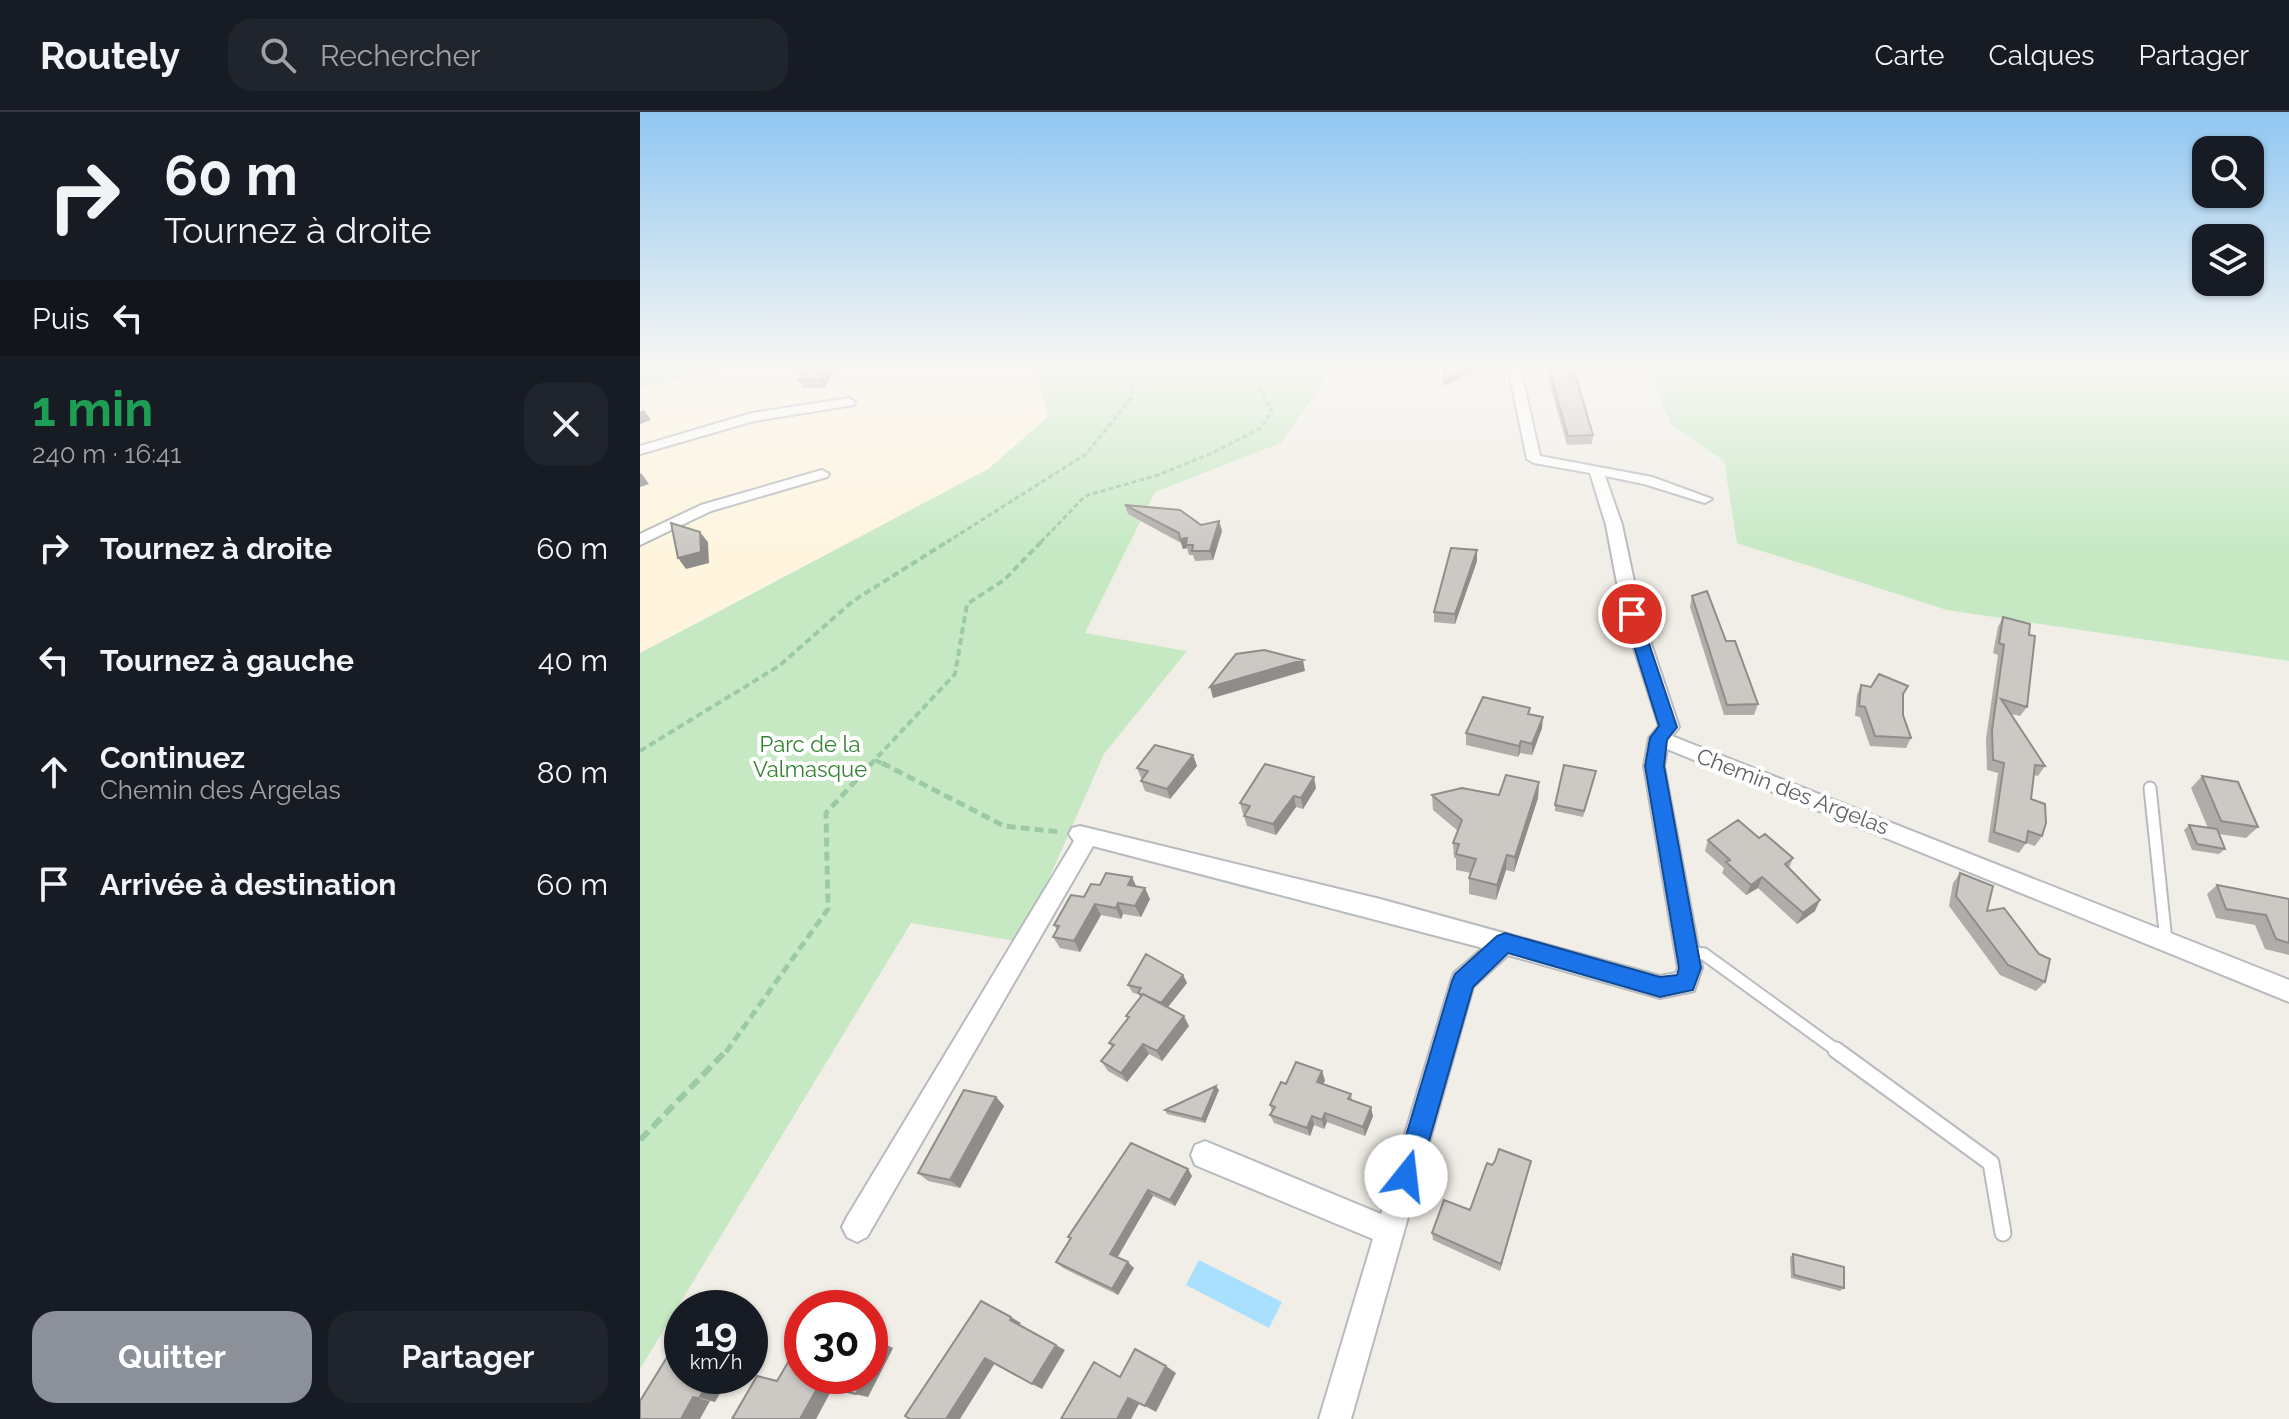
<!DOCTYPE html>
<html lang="fr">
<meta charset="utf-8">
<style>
:root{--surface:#171b24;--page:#20242c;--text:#f1f3f6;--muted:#9ea1a6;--line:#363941;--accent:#8c9099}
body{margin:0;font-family:Raleway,sans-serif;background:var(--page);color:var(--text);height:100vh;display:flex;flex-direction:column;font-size:30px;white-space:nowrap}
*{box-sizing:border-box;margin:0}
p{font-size:26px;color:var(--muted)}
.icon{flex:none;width:44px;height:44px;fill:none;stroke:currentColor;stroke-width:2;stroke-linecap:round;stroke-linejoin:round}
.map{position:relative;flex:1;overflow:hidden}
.panel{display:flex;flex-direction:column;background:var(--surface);width:640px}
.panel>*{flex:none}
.hud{background:#171b24;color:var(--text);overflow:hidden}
.controls{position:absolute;left:1552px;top:24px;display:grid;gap:16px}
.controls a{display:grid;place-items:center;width:72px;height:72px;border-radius:16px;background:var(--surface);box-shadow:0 2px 6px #0004;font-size:40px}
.speed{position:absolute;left:24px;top:1178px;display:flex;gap:16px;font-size:40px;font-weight:700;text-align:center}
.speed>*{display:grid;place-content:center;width:104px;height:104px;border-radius:50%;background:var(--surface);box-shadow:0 2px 6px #0004;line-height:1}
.speed small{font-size:20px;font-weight:400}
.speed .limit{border:12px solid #d22;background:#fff;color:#111}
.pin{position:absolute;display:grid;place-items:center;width:68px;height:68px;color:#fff;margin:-34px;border:4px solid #fff;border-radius:50%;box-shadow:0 2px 8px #0007}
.me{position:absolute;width:88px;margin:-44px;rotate:16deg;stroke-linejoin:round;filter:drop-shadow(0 0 6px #0008)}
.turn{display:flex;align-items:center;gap:28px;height:168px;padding:0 32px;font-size:36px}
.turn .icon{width:104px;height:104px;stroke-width:2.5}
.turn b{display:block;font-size:56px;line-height:68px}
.then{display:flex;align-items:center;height:76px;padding:0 32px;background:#0003;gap:16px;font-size:30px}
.round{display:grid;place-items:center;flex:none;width:84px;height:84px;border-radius:24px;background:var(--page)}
.summary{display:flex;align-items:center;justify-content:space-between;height:136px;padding:0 32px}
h1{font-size:48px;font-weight:700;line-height:60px;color:#1e9e55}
.primary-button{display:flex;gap:16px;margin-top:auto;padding:16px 32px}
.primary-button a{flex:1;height:92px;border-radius:24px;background:var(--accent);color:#fff;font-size:32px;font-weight:700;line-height:92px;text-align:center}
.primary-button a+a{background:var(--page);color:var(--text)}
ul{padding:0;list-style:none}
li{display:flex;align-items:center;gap:24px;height:112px;padding:0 32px}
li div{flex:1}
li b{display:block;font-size:30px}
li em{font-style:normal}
header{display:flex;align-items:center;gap:48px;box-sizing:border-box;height:112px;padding:0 40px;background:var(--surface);border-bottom:2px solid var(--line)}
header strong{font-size:38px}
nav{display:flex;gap:44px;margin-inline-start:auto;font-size:28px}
.search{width:560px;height:72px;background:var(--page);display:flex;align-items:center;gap:20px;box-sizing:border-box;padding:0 28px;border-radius:24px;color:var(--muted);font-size:30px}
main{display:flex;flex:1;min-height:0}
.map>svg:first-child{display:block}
.commercial{fill:#fff5df}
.green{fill:#c6e9c4}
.water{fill:#a9e0ff}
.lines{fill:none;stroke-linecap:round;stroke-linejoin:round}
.service-far1-casing{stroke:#b7babe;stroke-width:15}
.service-casing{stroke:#b7babe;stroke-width:19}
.minor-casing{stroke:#b7babe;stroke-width:4}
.path-far3{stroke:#9ccaa6;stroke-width:3;stroke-dasharray:5 3;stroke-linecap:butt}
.path-far2{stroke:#9ccaa6;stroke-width:4;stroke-dasharray:7 4;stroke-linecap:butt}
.path-far1{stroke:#9ccaa6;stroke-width:5;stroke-dasharray:9 5;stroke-linecap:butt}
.path{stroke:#9ccaa6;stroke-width:6;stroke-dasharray:12 6;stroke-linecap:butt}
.service-far1{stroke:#fff;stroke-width:11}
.service{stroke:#fff;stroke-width:15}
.minor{fill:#fff;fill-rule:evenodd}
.wall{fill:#afada9}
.shaded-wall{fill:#8f8d89}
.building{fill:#ccc9c4;stroke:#8f8d89;stroke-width:2}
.route{fill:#1a73e8;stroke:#114b97;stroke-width:2}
.labels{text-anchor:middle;stroke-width:8;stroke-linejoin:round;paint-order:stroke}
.park-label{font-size:22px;fill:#348331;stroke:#fff}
.street-label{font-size:22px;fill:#5e6368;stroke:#fff}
</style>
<header>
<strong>Routely</strong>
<div class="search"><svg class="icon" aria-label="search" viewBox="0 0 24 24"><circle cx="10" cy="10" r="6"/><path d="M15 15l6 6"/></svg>Rechercher</div>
<nav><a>Carte</a><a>Calques</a><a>Partager</a></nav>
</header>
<main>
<section class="panel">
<div class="hud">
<div class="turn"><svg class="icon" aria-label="right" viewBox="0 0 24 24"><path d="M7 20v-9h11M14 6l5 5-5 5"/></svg><div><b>60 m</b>Tournez à droite</div></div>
<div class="then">Puis<svg class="icon" aria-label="left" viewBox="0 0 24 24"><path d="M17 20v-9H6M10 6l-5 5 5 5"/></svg></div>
</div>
<div class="summary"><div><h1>1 min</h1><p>240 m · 16:41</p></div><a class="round"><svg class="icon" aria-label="close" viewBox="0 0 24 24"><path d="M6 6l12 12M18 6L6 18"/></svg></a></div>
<ul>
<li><svg class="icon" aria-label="right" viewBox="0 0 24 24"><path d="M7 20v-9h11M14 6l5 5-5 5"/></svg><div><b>Tournez à droite</b></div><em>60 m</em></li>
<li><svg class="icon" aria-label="left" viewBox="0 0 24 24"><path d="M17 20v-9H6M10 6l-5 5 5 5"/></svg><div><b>Tournez à gauche</b></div><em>40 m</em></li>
<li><svg class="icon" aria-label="ahead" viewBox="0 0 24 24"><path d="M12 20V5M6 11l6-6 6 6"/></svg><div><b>Continuez</b><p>Chemin des Argelas</p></div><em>80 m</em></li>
<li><svg class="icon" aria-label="arrive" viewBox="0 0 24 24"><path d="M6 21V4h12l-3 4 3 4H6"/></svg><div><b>Arrivée à destination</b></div><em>60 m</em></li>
</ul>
<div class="primary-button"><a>Quitter</a><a>Partager</a></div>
</section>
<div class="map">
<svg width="1649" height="1307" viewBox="0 0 1649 1307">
<rect width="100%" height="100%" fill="#f1eee7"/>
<path class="commercial" d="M0,255h698l-57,76 -126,49 -70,141 102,18 -83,103 -83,188 -110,-19 -271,418z"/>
<path class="green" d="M0,255h83l-83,22z
M396,255h273l18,11 -46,65 -126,49 -70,141 102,18 -83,103 -83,188 -110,-19 -271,446v-716l348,-184 60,-52z
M1005,255h644v294l-342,-51 -210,-67 -13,-82 -53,-37z"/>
<path class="water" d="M559,1148l83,42 -13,26 -83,-43z"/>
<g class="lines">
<defs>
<path id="service-far1" d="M1510,676l16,153
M1049,840l15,2 135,98"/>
<path id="service" d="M1196,938l155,113 12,70"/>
<path id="minor" d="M868,255h12l20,89 112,21 60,22 -7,4 -61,-19 -39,-8 17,49 19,89 38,113 -7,9 617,244v22l-622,-253 -3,17 38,202 -8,23 -34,7 -152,-43 -35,32 -122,432h-32l54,-180 -178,-74 -4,-10 4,-10 10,-4 176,73 70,-233 3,-8 29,-25 -390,-102 -226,391 -10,5 -10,-5 -5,-10 5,-10 227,-376 -5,-7 3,-6 8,-2 300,73 280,77 16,-3 2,-5 -34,-202 5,-28 10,-12 -36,-112 -17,-89 -16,-52 -56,-10 -7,-4z
M209,286l6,4 -1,3 -100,16 -114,33v-8l112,-33z
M182,358l7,4 -2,3 -116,34 -71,34v-11l61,-29z"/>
</defs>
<use href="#service-far1" class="service-far1-casing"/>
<use href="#service" class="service-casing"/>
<use href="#minor" class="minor-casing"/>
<path class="path-far3" d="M307,430l139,-88 44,-54 4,-17 -1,-16
M401,430l44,-46 73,-21 52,-21 51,-26 11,-16 -23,-45"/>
<path class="path-far2" d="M0,639l139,-85 74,-65 97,-61
M235,648l10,5
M230,653l85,-91 12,-70 37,-24 39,-40"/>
<path class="path-far1" d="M242,651l122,63 57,6
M86,940l102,-143 -2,-96 46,-50"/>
<path class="path" d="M0,1028l87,-90"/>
<use href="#service-far1" class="service-far1"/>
<use href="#service" class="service"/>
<use href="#minor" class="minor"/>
</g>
<path class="wall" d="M195,255l-10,21h-22l-5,-8z
M910,255l43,68 -1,9 -25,1 -18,-63z
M485,393l76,20 18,-4 3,10 -9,29 -18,1 -2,-6h-4l-2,-7 -4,1 -2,-6 -53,-29z
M837,449l-22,63 -21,-2v-10z
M1052,484l34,45 32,63 -4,11h-30l-34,-108z
M1363,505l26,18 -2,72 -7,9 -9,-2 34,52 -7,10 -4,-1 -3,24 11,37 -7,10 -9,-3 -7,10 -31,-11 10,-69 -11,-3 -1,-31 12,-84 -5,-2 5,-26z
M1221,573l42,11v19l8,23 -5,10 -36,-2 -10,-29 -5,-1 2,-21z
M902,616l-10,27 -12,-2 -2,4 -52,-12v-12z
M553,643l4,11 -27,33 -25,-8 -4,-10 2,-2 -2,-1 -4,-10z
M1562,664l56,51 -12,11 -27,-4 6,15 -6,5 -27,-4 -8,-20 5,-5 19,3 -17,-40z
M955,665l-12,40 -28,-6v-6z
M899,670l-1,16 -24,74 -8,-2 -10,30 -27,-6v-16l2,-5 -15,-3v-12h-2l-1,-15 5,-12 -25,-21 -1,-15h67z
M676,676l-13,21 -7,-2 -20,28 -29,-9 -3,-10 1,-2h-2l-3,-11z
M1119,726l34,20 -4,10 26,43 -18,13 -39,-36 -12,7 -24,-22 2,-5 -19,-17 3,-11z
M1320,761l27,38 58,71 -9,9 -36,-16 -51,-69 4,-23z
M492,765l4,10 14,12 -9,18 -18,-3 -2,5 -20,-4 -21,37 -20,-4 -7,-11 4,-7 -3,-5 30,-28 16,-12z
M1577,773l72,14v56l-24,-6 -10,-24 -39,-7 -9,-24z
M543,863l4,8 -19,24 21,19 -27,35 -13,-7 -22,28 -19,-11 -7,-10 11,-14 -3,-4 19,-24 -2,-3 14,-18 -1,-4 -6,-1 -5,-8z
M685,968l-2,4 28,10 1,6 21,16 -8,20 -38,-14 -3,7 -10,-4 -4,11 -36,-13 -4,-8 2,-4 -2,-6 16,-21z
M579,978l-14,33 -38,-9 -2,-4z
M356,985l8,9 -44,82 -32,-7 -10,-8z
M491,1031l61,33 -17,30 -22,-10 -36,61 17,11 -16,27 -55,-27 -7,-6 14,-23 -2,-2z
M891,1049l-31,110 -67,-31 -1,-7 38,-23 22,-45z
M1153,1142l51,34 -4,3 -49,-13 -1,-21z
M242,1231l11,5 -25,49 -36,-8 -16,30h-84l45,-38z"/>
<path class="shaded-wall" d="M187,255h8l-10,21 -5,-8z
M833,255h5v2l-34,17v-5z
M4,298l7,10 -11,4v-12z
M1,361l8,11 -9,3v-13z
M579,409l3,10 -9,29 -3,-9z
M60,420l8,10 1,21 -23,6 -8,-11z
M547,426v10l-4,1 -3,-10z
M837,438v11l-22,63v-10z
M663,548l2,11 -92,27 -3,-11z
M903,605l-1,11 -10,27v-11z
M881,629l-1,12 -2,4 1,-11z
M553,643l4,11 -27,33 -3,-10z
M674,665l2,11 -13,21 -2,-11z
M899,670l-1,16 -24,74 1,-15z
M654,684l2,11 -20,28 -3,-11z
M867,743l-1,15 -10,30 1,-15z
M492,765l5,11 -9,-3z
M1122,765l-4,11 -12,7 5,-10z
M505,776l5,11 -9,18 -6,-11z
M1180,788l-5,11 -18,13 6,-11z
M478,791l5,11 -2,5 -5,-11z
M455,792l6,11 -21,37 -6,-11z
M543,863l4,8 -23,29 -4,-8z
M544,904l5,10 -27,35 -5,-10z
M503,932l6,10 -22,28 -6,-9z
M682,959l3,9 -5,12 -3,-10z
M576,974l3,4 -14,33 -3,-4z
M356,985l8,9 -44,82 -10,-8z
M731,995l2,9 -8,20 -2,-9z
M685,1001l2,9 -3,7 -2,-9z
M672,1004l2,9 -4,11 -3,-8z
M891,1049l-2,8 -29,102 1,-7z
M548,1057l4,7 -17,30 -5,-6z
M508,1078l5,6 -37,64 -6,-6z
M488,1150l6,6 -16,27 -6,-6z
M91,1188l15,6 -1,2h-18z
M110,1203l12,5 -12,20z
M371,1205l10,6 -2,2 -9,-5z
M242,1231l11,5 -25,49 -12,-3 9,-18h5v-10z
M416,1233l9,5 -23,39 -10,-5z
M345,1246l10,5 -35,56h-14z
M526,1254l10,7 -20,39 -11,-6z
M72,1264h18l-15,26 -16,-4z
M179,1273l13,4 -16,30h-16z
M53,1285l17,4 -10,18h-19z
M488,1286l11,6 -8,15h-14z"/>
<path class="building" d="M165,255h22l-7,13h-22z
M805,255h28l-29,14z
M910,255h23l20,68 -25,1 -18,-63z
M485,393l55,5 21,15 18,-4 -9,30h-18l1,-6h-7l1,-7 -7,1 -1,-6z
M31,411l29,9 1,20 -23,6z
M811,436l26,2 -22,64 -21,-2z
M1067,479l19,50h9l23,63 -31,1 -35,-109z
M1363,505l27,7 -1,11 6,1 -8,71 -26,-8 44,67 -10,-1 -4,34 14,5 1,19 -4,13 -14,-5 -2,12 -32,-11 10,-69 -11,-3 -1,-30 12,-85 -5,-2z
M624,538l39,10 -93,27 26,-33z
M1239,562l29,12 -5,8v21l8,23 -36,-2 -10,-29 -6,-1 2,-21 10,2z
M843,585l47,11 -2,6 15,3 -11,27 -11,-3 -2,5 -53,-13z
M515,633l38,10 -26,34 -26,-8 7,-10 -11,-3z
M625,652l49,13 -13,21 -7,-2 -21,28 -29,-8 6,-10 -10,-3z
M924,653l32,6 -12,40 -29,-6z
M866,663l33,7 -24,75 -8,-2 -10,30 -28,-7 7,-19 -20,-5 3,-10 -6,-1 9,-23 -30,-25 30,-7 37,7z
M1562,664l36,6 20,45 -37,-6z
M1098,708l21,18 6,-4 28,24 -8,6 35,36 -17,13 -41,-36 -11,8 -25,-23 4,-2 -22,-20z
M1549,713l28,4 8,20 -28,-5z
M466,761l26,4 -4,8 17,3 -10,18 -17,-3 -2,5 -21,-4 -21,37 -21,-4 6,-11 -5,-1 17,-30 13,2 7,-13 9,1z
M1320,761l33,13 -6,25 17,-3 35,46 11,5 -5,23 -37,-17 -52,-69z
M1577,773l72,14v44l-13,-4 -10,-24 -40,-6z
M506,842l37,21 -22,28 -18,-9 -1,1 -4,-2 3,-5 -13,-3z
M503,882l41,22 -27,35 -14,-7 -22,29 -20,-12 13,-16 -5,-2 20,-26 -3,-1z
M656,950l26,9 -5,11 34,12 -3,5 23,8 -8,20 -38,-14 -3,7 -10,-4 -5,12 -37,-13 5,-8 -5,-2 11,-23 5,2z
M576,974l-14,33 -37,-9z
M324,978l32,7 -46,83 -32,-7z
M491,1031l57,26 -18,31 -22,-10 -38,64 18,8 -16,27 -56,-27 15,-24 -3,-1z
M859,1037l32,12 -30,103 -69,-31 12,-33 26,10 17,-47 5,2 3,-4z
M1153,1142l51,13v21l-50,-13z
M70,1186l21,2 -4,8h-23z
M341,1189l30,16 -1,3 46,25 -24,39 -47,-26 -39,61h-36l-5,-3z
M42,1221v43h30l-13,22 -6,-1 -12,22h-41v-18z
M162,1227v37h63l-9,18 -37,-9 -19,34h-68l25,-43 20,5z
M230,1229l12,2 -12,23z
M495,1237l31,17 -21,40 -17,-8 -11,21h-56l33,-57 26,15z"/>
<linearGradient id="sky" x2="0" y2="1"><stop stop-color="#8fc6f1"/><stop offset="0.58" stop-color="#f9f7f4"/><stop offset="1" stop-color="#f9f7f4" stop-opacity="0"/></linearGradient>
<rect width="1649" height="438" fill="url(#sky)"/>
<path class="route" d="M992,497l7,5 38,113 -10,13 -3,26 37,202 -8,22 -33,7 -152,-44 -35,34 -54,189 -4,9 -9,4 -9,-4 -3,-9 58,-195 3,-7 42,-38 8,-3 155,44 17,-2 2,-7 -34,-202 5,-28 9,-12 -35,-112z"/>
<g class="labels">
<g class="park-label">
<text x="170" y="640">Parc de la<tspan x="170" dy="25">Valmasque</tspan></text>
</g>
<g class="street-label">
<text transform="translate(1153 679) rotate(21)" y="8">Chemin des Argelas</text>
</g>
</g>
</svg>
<div class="controls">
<a><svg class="icon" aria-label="search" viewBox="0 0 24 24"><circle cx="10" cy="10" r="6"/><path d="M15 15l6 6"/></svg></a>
<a><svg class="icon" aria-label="layers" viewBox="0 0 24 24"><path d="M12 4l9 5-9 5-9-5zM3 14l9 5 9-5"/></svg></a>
</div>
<div class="speed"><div>19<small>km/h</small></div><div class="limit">30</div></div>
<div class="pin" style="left:992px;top:502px;background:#d93025"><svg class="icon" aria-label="arrive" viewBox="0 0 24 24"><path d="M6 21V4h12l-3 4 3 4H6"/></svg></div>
<svg class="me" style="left:766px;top:1064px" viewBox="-20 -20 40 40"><circle r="19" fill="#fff"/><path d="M0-13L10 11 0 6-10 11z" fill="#1a73e8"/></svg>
</div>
</main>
